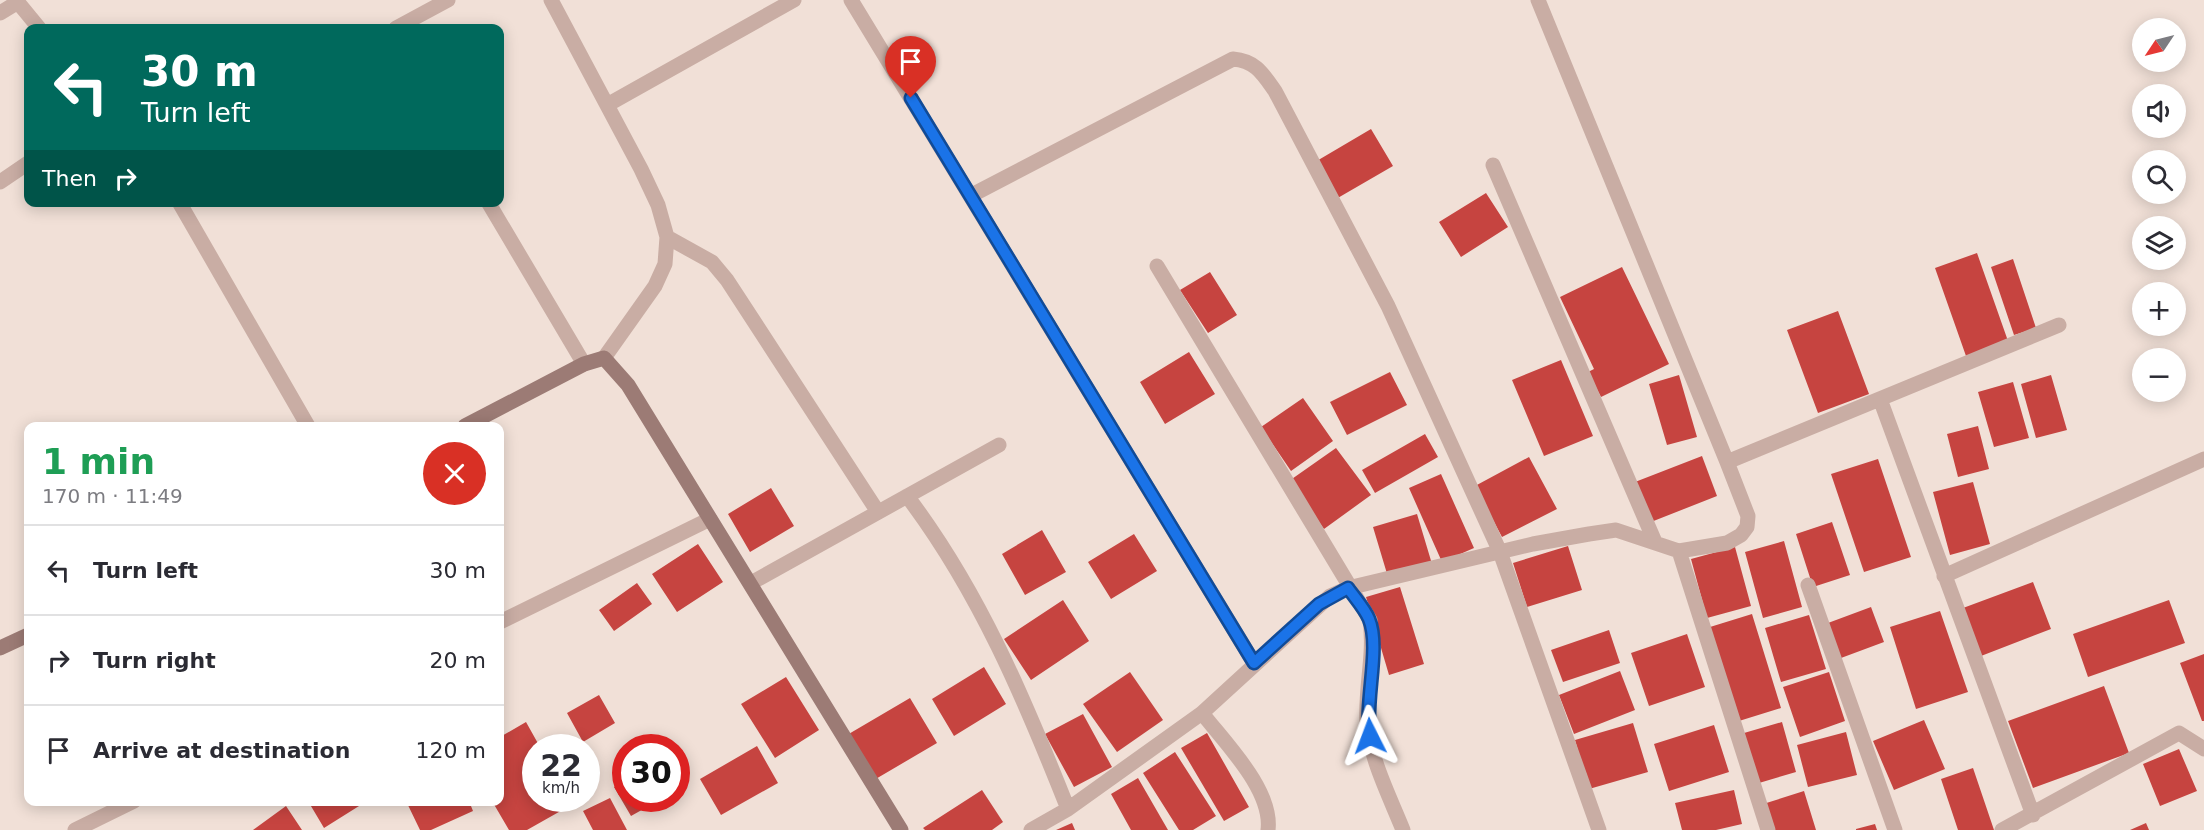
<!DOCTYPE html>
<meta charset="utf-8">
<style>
:root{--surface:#fff;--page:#f7f7f7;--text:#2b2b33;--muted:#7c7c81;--line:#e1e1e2}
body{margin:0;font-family:"DejaVu Sans",sans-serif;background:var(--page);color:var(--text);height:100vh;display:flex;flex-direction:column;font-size:22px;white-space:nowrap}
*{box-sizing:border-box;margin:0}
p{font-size:20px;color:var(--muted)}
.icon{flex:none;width:33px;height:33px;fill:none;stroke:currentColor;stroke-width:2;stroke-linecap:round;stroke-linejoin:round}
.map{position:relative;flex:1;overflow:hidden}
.side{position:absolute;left:24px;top:422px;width:480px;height:384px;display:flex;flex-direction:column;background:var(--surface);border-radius:12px;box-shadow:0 3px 15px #0003}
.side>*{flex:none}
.hud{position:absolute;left:24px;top:24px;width:480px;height:183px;border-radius:12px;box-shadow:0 3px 15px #0003;background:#00695c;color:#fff;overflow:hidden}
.needle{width:39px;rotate:235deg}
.fabs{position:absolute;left:2132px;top:18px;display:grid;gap:12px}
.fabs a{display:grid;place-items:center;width:54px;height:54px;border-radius:50%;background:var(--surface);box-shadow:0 3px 15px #0003;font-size:30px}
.speed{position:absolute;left:522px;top:734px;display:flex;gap:12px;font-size:30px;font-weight:700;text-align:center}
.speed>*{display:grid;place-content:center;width:78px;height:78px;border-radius:50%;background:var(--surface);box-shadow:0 3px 15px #0003;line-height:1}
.speed small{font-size:15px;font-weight:400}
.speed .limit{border:9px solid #d22;background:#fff;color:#111}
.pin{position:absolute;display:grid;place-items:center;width:51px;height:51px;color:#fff;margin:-62px -26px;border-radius:50% 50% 50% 0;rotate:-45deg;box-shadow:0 0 6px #0007}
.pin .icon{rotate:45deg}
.me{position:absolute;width:66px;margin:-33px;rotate:357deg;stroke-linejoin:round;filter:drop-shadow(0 0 4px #0008)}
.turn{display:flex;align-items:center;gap:21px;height:126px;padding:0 18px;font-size:27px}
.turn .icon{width:78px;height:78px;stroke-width:2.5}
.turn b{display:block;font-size:42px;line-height:51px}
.then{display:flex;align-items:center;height:57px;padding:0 18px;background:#0003;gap:12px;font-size:22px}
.round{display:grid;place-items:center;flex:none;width:63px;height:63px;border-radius:32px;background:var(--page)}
.summary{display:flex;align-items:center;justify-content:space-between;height:102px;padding:0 18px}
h1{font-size:36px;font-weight:800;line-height:45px;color:#1e9e55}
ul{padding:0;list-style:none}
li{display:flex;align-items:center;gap:18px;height:90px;padding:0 18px;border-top:2px solid var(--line)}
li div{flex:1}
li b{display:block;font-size:22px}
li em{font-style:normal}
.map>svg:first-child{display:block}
.building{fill:#c64440}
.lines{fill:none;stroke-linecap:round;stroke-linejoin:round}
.street{stroke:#c9ada4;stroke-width:15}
.secondary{stroke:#9c7b75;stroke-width:15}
.route-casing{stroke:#114b97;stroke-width:15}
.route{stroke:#1a73e8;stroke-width:10}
</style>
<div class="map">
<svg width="2204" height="830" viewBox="0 0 2204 830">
<rect width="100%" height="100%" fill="#f1e0d7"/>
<path class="building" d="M1371,129l22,37 -57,33 -21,-37z
M1486,193l22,34 -47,30 -22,-35z
M1977,253l31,88 -42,15 -31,-88z
M2013,259l23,69 -22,7 -23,-68z
M1622,267l47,97 -68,33 -13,-25 6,-3 -34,-72z
M1210,272l27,43 -29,18 -28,-43z
M1838,311l31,83 -51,19 -31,-83z
M1189,352l26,42 -50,30 -25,-42z
M1561,360l32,76 -49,20 -32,-76z
M1390,372l17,33 -60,30 -17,-33z
M1679,375l18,62 -30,8 -18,-61z
M2051,375l16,55 -31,8 -15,-54z
M2013,382l16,56 -35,9 -16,-55z
M1303,398l30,43 -42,30 -30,-44z
M1978,426l11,43 -31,8 -11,-43z
M1425,434l13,23 -63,36 -13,-23z
M1336,448l35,47 -47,34 -35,-48z
M1702,456l15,40 -66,26 -16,-40z
M1529,457l28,52 -55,28 -27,-51z
M1878,459l33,98 -47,15 -33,-98z
M1441,474l33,74 -32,14 -33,-74z
M1973,482l17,62 -40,11 -17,-63z
M771,488l23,38 -44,26 -22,-38z
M1417,514l15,50 -44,13 -15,-50z
M1832,522l18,53 -37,12 -17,-53z
M1042,530l24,42 -41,23 -23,-41z
M1134,534l23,37 -46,28 -23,-37z
M1784,541l18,66 -39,11 -18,-66z
M698,544l25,38 -46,30 -25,-38z
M1568,546l14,44 -55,17 -14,-44z
M1735,547l16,59 -44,12 -16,-59z
M2033,582l18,47 -70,27 -18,-48z
M637,583l15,21 -38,27 -15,-21z
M1400,587l24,77 -35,11 -23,-78z
M1063,600l26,41 -58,39 -27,-41z
M2169,600l16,43 -97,34 -15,-43z
M1871,607l13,35 -43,16 -13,-35z
M1940,611l28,81 -52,17 -26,-82z
M1752,614l29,94 -42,13 -29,-94z
M1809,615l17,54 -45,13 -16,-54z
M1609,630l11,33 -57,19 -12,-32z
M1687,634l18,53 -56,19 -18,-53z
M2204,654v67h-2l-22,-58z
M984,667l22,37 -52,32 -22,-37z
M1620,671l15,39 -61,24 -15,-39z
M1130,672l33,48 -46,32 -34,-48z
M1829,672l16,49 -45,16 -17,-50z
M786,677l33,53 -44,28 -34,-54z
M2104,686l25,67 -96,35 -25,-67z
M599,695l16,28 -32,19 -16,-29z
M910,698l27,45 -63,37 -27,-45z
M1083,714l29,53 -38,20 -29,-53z
M1924,720l21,49 -51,21 -21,-49z
M526,722l14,25h-4v51h33l4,6 -46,26h-18l-17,-29h8v-64z
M1782,722l14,50 -37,11 -15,-50z
M1633,723l15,49 -59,17 -14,-49z
M1714,725l15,47 -60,19 -15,-47z
M1846,732l11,43 -49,12 -11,-42z
M1207,733l42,74 -25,14 -43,-73z
M757,746l21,37 -57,32 -21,-36z
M2179,749l18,42 -37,15 -17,-42z
M1175,752l41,64 -23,14h-14l-36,-57z
M1973,768l21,62h-36l-17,-51z
M1138,778l30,52h-37l-20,-36z
M626,780v18h37l-32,18 -17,-29z
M982,790l21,32 -11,8h-67l-2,-2z
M1734,790l8,34 -26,6h-34l-7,-27z
M1804,791l12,39h-48l-8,-25z
M610,798l17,32h-34l-10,-19z
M308,801h59l-43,27z
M406,801h63l4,10 -42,19h-11z
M286,806l16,24h-49z
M1072,823l3,7h-19z
M2146,823l3,7h-19z
M1875,824l2,6h-21v-1z"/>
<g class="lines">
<path class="street" d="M16,0l23,28
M551,0l90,169 17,36 9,32 -2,27 -10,22 -51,72
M851,0l403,663
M0,13l18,-11
M396,28l52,-28
M607,105l187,-105
M1493,165l162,377
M0,182l28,-19
M970,196l263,-137c23,2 30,15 42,32l113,215 112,246 99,278
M179,202l129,224
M488,202l96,162
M667,237l45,25 15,18 151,232
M1157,266l213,354c5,34 -5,67 -3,101 3,38 22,74 36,109
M1880,399l153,416
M1727,462l332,-137
M907,496c72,95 117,202 161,313
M1679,551l89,279
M1944,576l260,-117
M751,583l248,-138
M1808,585l87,245
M500,622l210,-103
M1202,713c23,30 71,77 66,117
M75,830l59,-29
M1031,830l37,-21 134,-96 128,-117 18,-8 185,-44 56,-10 27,-4 63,21 48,-8 14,-8 6,-8 1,-11 -21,-54 -189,-462
M2002,830l177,-97 25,16"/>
<path class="secondary" d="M465,426l119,-62 20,-6 24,27 273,445
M0,648l28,-13"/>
</g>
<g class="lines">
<defs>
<path id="route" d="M911,98l343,565 65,-59 29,-16c7,10 17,21 21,31 12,29 -5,83 1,117"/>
</defs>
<use href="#route" class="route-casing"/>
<use href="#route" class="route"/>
</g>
</svg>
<div class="fabs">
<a><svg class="needle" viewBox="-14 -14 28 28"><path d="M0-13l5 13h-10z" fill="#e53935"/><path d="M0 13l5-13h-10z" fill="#7c7c81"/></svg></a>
<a><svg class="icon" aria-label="sound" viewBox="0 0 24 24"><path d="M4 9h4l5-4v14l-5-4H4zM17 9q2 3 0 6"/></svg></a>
<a><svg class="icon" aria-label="search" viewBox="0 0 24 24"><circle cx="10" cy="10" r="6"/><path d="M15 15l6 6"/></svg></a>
<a><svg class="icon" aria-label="layers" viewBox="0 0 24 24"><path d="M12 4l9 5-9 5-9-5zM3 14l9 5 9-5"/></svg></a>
<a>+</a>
<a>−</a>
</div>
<div class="speed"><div>22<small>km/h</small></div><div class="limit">30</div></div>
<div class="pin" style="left:911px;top:98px;background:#d93025"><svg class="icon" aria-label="arrive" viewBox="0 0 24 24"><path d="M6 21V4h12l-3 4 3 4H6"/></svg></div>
<svg class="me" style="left:1370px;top:736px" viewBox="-20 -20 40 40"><path d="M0-17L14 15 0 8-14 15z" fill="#1a73e8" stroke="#fff" stroke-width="4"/></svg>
<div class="hud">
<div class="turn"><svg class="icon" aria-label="left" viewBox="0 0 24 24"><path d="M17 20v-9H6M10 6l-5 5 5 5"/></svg><div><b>30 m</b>Turn left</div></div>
<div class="then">Then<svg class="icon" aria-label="right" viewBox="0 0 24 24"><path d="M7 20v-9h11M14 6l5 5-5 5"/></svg></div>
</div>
<section class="side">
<div class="summary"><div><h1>1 min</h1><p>170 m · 11:49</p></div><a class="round" style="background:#d93025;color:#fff"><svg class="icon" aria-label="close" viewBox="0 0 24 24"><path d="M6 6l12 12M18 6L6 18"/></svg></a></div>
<ul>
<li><svg class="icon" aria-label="left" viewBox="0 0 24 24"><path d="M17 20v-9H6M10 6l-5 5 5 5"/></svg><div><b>Turn left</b></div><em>30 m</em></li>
<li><svg class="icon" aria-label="right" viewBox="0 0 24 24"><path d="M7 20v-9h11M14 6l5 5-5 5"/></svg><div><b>Turn right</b></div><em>20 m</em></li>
<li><svg class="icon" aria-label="arrive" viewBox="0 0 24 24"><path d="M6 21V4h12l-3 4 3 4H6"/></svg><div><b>Arrive at destination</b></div><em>120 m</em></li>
</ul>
</section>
</div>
